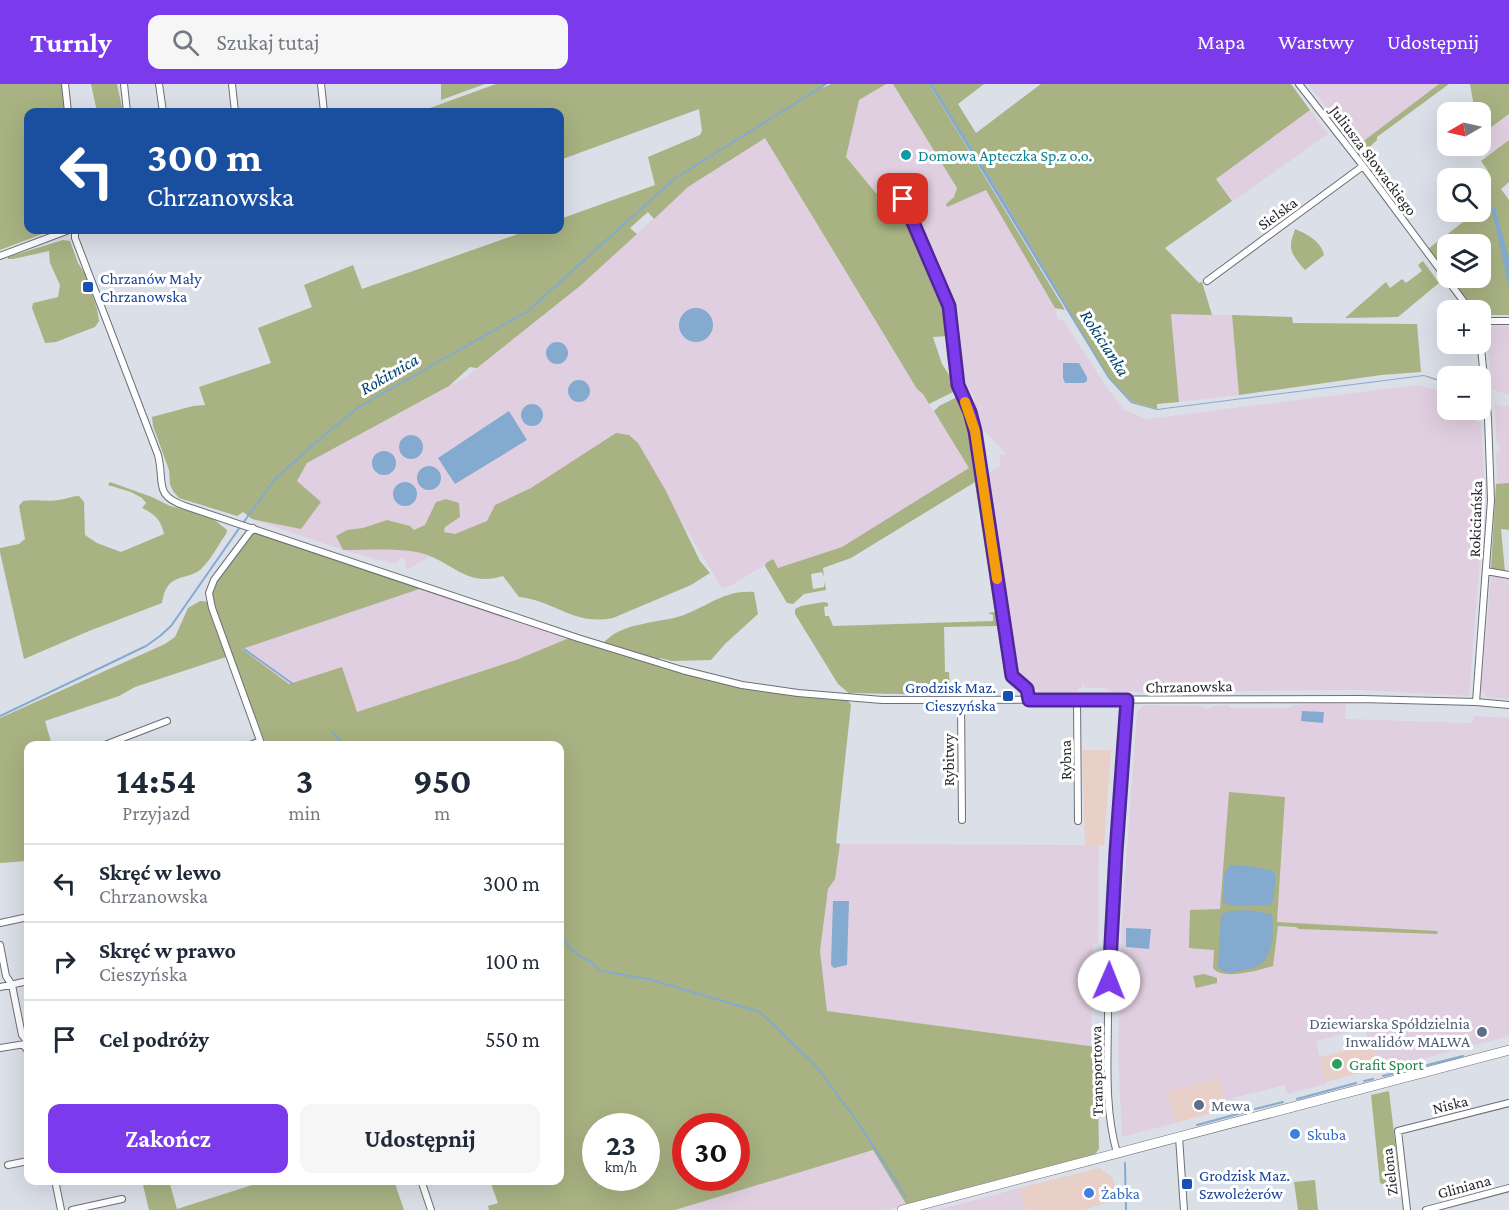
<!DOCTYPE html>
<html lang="pl">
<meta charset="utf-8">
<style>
:root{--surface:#fff;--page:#f6f6f7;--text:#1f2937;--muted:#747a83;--line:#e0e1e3;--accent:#7c3aed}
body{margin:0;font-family:"Crimson Pro",serif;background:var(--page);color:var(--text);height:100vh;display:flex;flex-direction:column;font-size:22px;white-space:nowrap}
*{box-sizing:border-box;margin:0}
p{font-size:20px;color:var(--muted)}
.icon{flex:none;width:33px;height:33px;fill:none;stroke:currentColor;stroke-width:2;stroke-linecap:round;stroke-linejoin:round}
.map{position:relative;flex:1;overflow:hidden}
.sheet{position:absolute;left:24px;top:657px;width:540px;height:444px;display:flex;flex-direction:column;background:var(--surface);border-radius:12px;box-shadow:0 6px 24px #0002}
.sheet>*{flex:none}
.top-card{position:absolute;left:24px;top:24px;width:540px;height:126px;border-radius:12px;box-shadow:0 6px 24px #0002;background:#1a4fa0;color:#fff;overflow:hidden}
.needle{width:39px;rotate:261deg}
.buttons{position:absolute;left:1437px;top:18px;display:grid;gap:12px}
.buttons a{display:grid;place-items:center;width:54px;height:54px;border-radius:12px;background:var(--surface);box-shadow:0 6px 24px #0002;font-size:30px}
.speed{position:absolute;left:582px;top:1029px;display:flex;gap:12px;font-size:30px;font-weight:700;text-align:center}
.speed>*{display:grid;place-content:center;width:78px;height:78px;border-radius:50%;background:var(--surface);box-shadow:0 6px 24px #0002;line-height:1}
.speed small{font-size:15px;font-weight:400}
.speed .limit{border:9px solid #d22;background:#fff;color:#111}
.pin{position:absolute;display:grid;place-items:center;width:51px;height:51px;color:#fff;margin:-26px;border-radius:12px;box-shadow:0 3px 9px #0006}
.me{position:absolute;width:66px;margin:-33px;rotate:1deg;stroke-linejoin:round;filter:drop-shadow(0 0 4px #0008)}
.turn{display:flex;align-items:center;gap:21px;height:126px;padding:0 24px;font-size:27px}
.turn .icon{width:78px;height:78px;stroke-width:2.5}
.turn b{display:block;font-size:42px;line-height:51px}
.eta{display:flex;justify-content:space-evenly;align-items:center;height:102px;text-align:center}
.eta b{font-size:36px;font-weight:700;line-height:42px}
.cta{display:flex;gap:12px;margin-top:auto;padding:12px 24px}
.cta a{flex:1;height:69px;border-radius:12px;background:var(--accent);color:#fff;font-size:24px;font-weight:700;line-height:69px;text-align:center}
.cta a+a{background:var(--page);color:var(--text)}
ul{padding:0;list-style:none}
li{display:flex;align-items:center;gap:18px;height:78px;padding:0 24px;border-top:2px solid var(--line)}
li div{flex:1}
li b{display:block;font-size:22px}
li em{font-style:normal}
header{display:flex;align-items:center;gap:36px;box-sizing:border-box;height:84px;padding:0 30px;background:var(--accent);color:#fff}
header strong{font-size:28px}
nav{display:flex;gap:33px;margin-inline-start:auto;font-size:21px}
.search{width:420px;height:54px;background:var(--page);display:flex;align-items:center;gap:15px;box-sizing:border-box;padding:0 21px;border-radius:12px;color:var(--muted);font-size:22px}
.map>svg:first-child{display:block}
.commercial{fill:#e8cfc8}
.industrial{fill:#e0cfe0;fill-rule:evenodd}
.green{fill:#a8b282;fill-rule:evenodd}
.water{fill:#84abcf}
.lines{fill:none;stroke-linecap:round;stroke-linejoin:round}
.stream{stroke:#84abcf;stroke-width:2}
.street-casing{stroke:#6c6f77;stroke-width:8}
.secondary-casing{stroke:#6c6f77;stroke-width:10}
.street{stroke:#fff;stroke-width:6}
.secondary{stroke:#fff;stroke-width:9}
.route-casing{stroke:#51269a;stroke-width:15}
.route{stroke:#7c3aed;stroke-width:10}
.slow{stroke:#f59e0b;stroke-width:10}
.culture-dot{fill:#0f9aa8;stroke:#fff;stroke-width:2}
.transit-dot{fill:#1a4fb4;stroke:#fff;stroke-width:2}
.service-dot{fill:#5c6f8a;stroke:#fff;stroke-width:2}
.leisure-dot{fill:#2e9e5b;stroke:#fff;stroke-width:2}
.shop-dot{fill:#3f7fe0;stroke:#fff;stroke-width:2}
.labels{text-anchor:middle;stroke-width:6;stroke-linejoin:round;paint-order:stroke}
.culture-label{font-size:16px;fill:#0d838f;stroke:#fff;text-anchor:start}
.street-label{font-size:16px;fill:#27282c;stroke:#fff}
.transit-label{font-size:16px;fill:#164399;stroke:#fff;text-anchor:start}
.service-label{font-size:16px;fill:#4e5e75;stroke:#fff;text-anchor:end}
.leisure-label{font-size:16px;fill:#27864d;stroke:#fff;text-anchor:start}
.shop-label{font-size:16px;fill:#366cbe;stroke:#fff;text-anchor:start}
.water-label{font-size:18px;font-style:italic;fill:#004370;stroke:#fff}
</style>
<header>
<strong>Turnly</strong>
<div class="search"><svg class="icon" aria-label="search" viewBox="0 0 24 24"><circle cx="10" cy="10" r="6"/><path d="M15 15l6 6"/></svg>Szukaj tutaj</div>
<nav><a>Mapa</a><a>Warstwy</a><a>Udostępnij</a></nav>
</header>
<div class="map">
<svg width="1509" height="1126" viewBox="0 0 1509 1126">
<rect width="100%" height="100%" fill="#dbdfe8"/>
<path class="commercial" d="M1082,666h29l-7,95h-19z
M1369,961l6,8 4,15 -54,14 -6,-25z
M1219,993l8,32 -52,14 -8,-31z
M1100,1084l13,10 4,21 -33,11h-59l-5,-22z"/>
<path class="industrial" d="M886,0h7l64,104 -3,9 -8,7 1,2 39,-17 69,119 3,12h5l44,68 17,22 23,9 270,-34 30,7 1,18h32l-3,9 1,3 3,1 4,73 -16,200 -109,-6 -249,2 -6,-4h-20l-1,-4h-2v4l-4,1v3h-39l-20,-17 -11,-64h-2l-19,-132 3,-7 10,-6v-11l6,-1 -23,-25 -6,-9 -3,-23 -10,-17 -6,-69 -38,-91 -11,4 -34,-32 -29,-35 13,-57z
M1308,0h131l-82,62z
M1310,26l18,24 -95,67 -17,-23z
M1509,31v25l-21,15 -7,-10v-9z
M765,54l144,238 14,18 47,74 -128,79 -64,21 -5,-8 -7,3 -1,3 -7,4h-2l-22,14 -12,4 -93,-152 -220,133 -4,-1 1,-7 -4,-4 -7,7 -52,-14 -91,-31 31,-43 182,-98 115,-92 108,-99z
M1171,230l61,1 7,80 -60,7z
M1490,242h19v69l-17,-6 -6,-58z
M1495,320l10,3 1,-2 3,1v77l-12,1 -1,-32 4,-2 -1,-6 -3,-2z
M1491,491l18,3v121l-22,-2 -6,-7z
M428,502l146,50 -58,24 -159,52 -68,-28 -48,-35z
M1334,619l12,2 -1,14 127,4 2,-7 35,2v318l-129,34 -5,-17 -6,-8 -4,-17 -49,13 10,43 -39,10 -2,-9 -60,15 -6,-22 -52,14 8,31 -53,14 -4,-87 4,-132 15,-206 7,-7 57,1h3v3l6,-1 2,-2 16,-1 2,3h61l1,-3zM1229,708l56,5 -8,125 161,11 -138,-4 -4,-2 -18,-1 -5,40 -32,7 -28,-5 1,-18 -24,-40h30z
M840,760l259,1 -1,99h-5l-2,102 -264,-35 -7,-60 8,-62 7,-11z
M873,1066l33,55 -20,5h-211z
M1020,1104l5,22h-87l11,-3z"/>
<path class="green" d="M0,0h62l3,28h-37v118h25l-53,20z
M91,0h26l6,28h-26z
M441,0h44l-44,16z
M496,0h330l-3,4 8,-4h55l-27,16 -13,57 29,35 34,32h3c10,27 41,85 37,112l-16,1 9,27 14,22 -1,5 -26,13 -6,-10 -6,-5 -152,-251 -77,49 -34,32 -6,-7 -18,16 7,6 -57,52 -103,82 -7,-1 -21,19 -142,77 -10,18 24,21 -20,27 -49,-10 -9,-7 -6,4 -58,-18 -6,-7 -3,-7 -1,-14 -16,-44 -1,-9 41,-11 12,-1 -6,-18 72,-24 -13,-35 54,-21 -8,-22 49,-20 9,24 167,-59h31v-11l95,-34 -7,-28 52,-22 2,-4 -3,-22 -139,51v-48h-141z
M893,0h36l136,226 -10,-2 -69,-118 -39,17 -1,-3 8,-7 3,-9z
M931,0h53l-26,20 18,29 65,-49h250l19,26 -94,69 16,22 -67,47 34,35 3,-1 10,33 -41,-1 8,88 -22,2v5l-25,-7 -23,-24 -110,-186z
M1439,0h10l-72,53v3l-17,16 19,25 -2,1 -25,-33 3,-5 2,2z
M1470,0h39v30l-28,21 -1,-23h-5z
M1509,56v42l-8,7 8,11v115h-28l-1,-5h-6l-25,-32h31v-34h-32l-1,31 -19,-26 48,-37h4l1,-4 7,-5 3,-15 -5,-12 2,-5 -7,-10z
M1295,145c12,5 26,12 29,26l-19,15c-6,-7 -15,-16 -14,-26 0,-5 3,-10 4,-15z
M63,156l7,1 8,22 9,14 10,32 2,12 -4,6 -39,15 -11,1 -13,-35 1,-5 25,-6 2,-12 -10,-22 -1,-12 -36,8h-5v-2z
M1423,177l16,22 -41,34 -53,1 41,-36 4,6 12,-9 4,4 16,-12 -4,-6z
M1232,231l60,2 1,6 124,1 4,48 -40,3 -142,20z
M955,314l6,1 7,13 5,20 7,47 -129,79 -28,10 1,9 -2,-5 -11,2 2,15 11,-2 1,-5 1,8 -22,4 -11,10 -6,-1 -22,-37 1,-3 7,-4 5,9 64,-21 127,-79 -35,-57 5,-5z
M616,349l13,2 9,8 28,48 34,70 10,12 -19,12 -78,33c-40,8 -57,-17 -94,-21l-16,-21c-39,12 -52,-17 -86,-24 -23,-4 -50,-2 -74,-2l-7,-14 11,-6 16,-2 24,-8 23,6 4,4 11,-5 11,-23 10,-3 13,4 1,14 -15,10 -1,5 11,2 32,-13 8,-16 36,-17z
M980,397l20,129h-4l-2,-2 -19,-125z
M110,398l42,15 18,9 41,11 16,13 -1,4c-8,11 -14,24 -23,33 -14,16 -36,2 -41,36l-73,28 -65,28 -24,-107v-4l19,-4 6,-5 -6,-33 4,-5c12,-2 25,1 36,-1 7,-1 13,-4 20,-4l5,6 1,33 12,8 24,9 43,-18c-3,-14 -9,-20 -22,-26l4,-5 -4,-5 -11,-6 -23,-7z
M1509,399v47l-8,-1 4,43 -14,-3 5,-85z
M253,444l175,58 -186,63 47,35 53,-17 15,45 159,-52 58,-24 28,9c18,-24 57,-21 82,-30 26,-10 41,-25 70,-23l4,22 -33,30 -14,16 -39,1 -12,-3 -4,4 58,17 132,18 5,8 -15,138 4,1 -5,35 -7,10 -8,62 7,60 270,36 2,102 -4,5 -189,50 -33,-54 -198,60h-186l-1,-4 10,-3 -8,-22 70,-1v-434l-294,-1 -34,-90 -97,32 -16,9 -74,25 7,24 -24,1v115l-28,2v-145l165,-74 10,-7 13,-29 12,-7 11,1 3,-22zM596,1042h50v52h-50zM686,1042h50v52h-50z
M824,518l4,1v3l-4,1 1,9h4l4,10 160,-5v-6l-5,-2 12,-2 8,52 -2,1 -6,-38 -56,1 1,45h4l1,23 -99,-2v2l-13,-11 -43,-70v-5l6,-3z
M1229,708l56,5 -8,125 160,9 1,3 -139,-5 -3,-2 -18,-1 -5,40c-14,4 -50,15 -60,2l1,-18 -25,-2 1,-38 30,-1z
M1204,890l13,4v5l-21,5 -3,-12z
M1389,1007l10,84 -4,6 -9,4 -6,-2 -9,-88z
M1315,1096l3,30h-20l-4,-28z
M142,1097h27l8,28 88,-28h129l10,29h-255z"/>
<path class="water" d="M929,0h3l67,108 110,185 23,25 25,7 267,-34 23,7v2l-23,-8 -267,34 -26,-7 -23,-25z
M1491,123l4,1 14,50v29z
M679 241a17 17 0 1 1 34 0a17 17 0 1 1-34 0Z
M546 269a11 11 0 1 1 22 0a11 11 0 1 1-22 0Z
M1063,279h16l8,14v4l-3,2h-19l-2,-5z
M568 307a11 11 0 1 1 22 0a11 11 0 1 1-22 0Z
M521 331a11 11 0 1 1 22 0a11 11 0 1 1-22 0Z
M509,327l18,29 -72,44 -17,-26z
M399 363a12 12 0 1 1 24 0a12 12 0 1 1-24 0Z
M372 379a12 12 0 1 1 24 0a12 12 0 1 1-24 0Z
M417 394a12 12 0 1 1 24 0a12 12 0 1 1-24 0Z
M393 410a12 12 0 1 1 24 0a12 12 0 1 1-24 0Z
M1302,627l22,1 -1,11 -22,-2z
M1229,781l19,1 26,5c3,9 -1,22 -1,31l-5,3 -34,1 -11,-4 1,-26z
M833,817h16l-2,64 -13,3 -3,-3z
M1248,826l24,4c2,16 2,43 -14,52 -6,3 -12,3 -18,5 -9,2 -16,3 -22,-4l3,-53 9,-3z
M1126,844l25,1 -2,20 -23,-2z"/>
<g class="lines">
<path class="stream" d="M243,439l32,-44 47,-42 37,-30 169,-96 146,-132 152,-95
M244,565l49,35
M0,632l146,-70 14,-10 11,-10 69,-99
M332,648l13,14
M560,851l8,11 13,11 10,5 10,9 47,8 112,33 55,53 13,17 31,42 47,73
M1427,981l36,-9
M1406,986l9,-2
M1383,992l12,-3
M1364,997l9,-2
M1297,1015l59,-16
M1255,1025l28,-7
M1197,1041l48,-13
M1125,1079l1,47"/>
<defs>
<path id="street" d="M65,0l3,28
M124,0l3,28
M159,0l4,28
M232,0l3,28
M321,0l3,28
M1299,0l64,82 107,144
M903,115l48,114 7,72 12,27 5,19 37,245 15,13 2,11
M75,146v8l83,217c7,28 -5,40 27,51l393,132 104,32 60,15 56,8 84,7 480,-1 114,3 33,3
M0,172l69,-26
M1207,197l156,-115
M1480,237h29
M253,444l-39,52 -5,13 3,15 50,138
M1486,487l23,4
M961,616l1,120
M1077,616l1,121
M1476,618l15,-202 -3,-82 -8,-80
M102,662l65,-25
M248,662l12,-5
M0,839l28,-6
M0,861l6,31 6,9 10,50 4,5
M0,903l28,-6
M26,957l-1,6 3,4
M0,964l25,-4
M1179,1053l5,73
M1117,1069c-13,-45 -9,-95 -9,-141 2,-105 11,-208 19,-312
M8,1081l20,-4
M55,1096l6,30
M421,1096l10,30
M72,1126l50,-11
M1407,1126l-9,-79 111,-28
M1426,1126l83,-22"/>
<path id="secondary" d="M902,1126l607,-160"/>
</defs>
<use href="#street" class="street-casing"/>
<use href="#secondary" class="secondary-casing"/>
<use href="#street" class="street"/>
<use href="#secondary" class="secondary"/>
</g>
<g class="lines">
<defs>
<path id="route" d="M903,115l46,107 9,79 12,27 5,19 37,245 15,13 2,11h98l-11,152 -7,129"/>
</defs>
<use href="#route" class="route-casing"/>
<use href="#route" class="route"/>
<path class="slow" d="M965,318l10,29 22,148"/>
</g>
<circle class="culture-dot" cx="906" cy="71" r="6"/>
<g class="transit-dot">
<rect x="82" y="197" width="12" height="12" rx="3"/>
<rect x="1002" y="606" width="12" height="12" rx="3"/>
<rect x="1181" y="1094" width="12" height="12" rx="3"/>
</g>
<g class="service-dot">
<circle cx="1482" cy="948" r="6"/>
<circle cx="1199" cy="1021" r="6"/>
</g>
<circle class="leisure-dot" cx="1337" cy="980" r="6"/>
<g class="shop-dot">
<circle cx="1295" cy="1050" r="6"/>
<circle cx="1089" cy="1109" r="6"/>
</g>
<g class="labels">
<g class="culture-label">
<text x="918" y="77">Domowa Apteczka Sp.z o.o.</text>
</g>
<g class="street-label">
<text transform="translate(1374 76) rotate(53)" y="6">Juliusza Słowackiego</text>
<text transform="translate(1277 129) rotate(-36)" y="6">Sielska</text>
<text transform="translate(1475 435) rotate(-88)" y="6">Rokiciańska</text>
<text transform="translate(1189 602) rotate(-1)" y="6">Chrzanowska</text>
<text transform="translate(948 676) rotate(-90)" y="6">Rybitwy</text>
<text transform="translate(1065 676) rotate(-91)" y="6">Rybna</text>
<text transform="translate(1096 987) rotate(-91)" y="6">Transportowa</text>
<text transform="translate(1450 1020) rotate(-14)" y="6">Niska</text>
<text transform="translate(1389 1088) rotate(-97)" y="6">Zielona</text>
<text transform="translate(1464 1102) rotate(-15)" y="6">Gliniana</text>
</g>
<g class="transit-label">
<text x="100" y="200">Chrzanów Mały<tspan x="100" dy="18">Chrzanowska</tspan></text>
<text x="996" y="609" text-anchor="end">Grodzisk Maz.<tspan x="996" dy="18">Cieszyńska</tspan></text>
<text x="1199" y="1097">Grodzisk Maz.<tspan x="1199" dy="18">Szwoleżerów</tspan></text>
</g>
<g class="service-label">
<text x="1470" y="945">Dziewiarska Spółdzielnia<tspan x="1470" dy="18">Inwalidów MALWA</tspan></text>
<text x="1211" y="1027" text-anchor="start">Mewa</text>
</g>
<g class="leisure-label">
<text x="1349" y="986">Grafit Sport</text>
</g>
<g class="shop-label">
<text x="1307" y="1056">Skuba</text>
<text x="1101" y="1115">Żabka</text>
</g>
<g class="water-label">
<text transform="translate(1105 259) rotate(57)" y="6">Rokicianka</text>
<text transform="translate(389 290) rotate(-30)" y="6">Rokitnica</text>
</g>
</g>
</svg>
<div class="buttons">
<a><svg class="needle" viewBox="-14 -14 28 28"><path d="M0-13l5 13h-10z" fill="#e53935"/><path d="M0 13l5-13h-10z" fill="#747a83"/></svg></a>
<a><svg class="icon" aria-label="search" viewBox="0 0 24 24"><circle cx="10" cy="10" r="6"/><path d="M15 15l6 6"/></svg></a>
<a><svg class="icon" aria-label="layers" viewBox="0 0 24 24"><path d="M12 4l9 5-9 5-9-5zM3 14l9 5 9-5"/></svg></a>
<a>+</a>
<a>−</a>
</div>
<div class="speed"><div>23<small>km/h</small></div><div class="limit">30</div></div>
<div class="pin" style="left:903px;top:115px;background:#d93025"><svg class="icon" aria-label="arrive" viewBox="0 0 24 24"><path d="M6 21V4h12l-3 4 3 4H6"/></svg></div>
<svg class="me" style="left:1109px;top:897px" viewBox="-20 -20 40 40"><circle r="19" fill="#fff"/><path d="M0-13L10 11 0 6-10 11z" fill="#7c3aed"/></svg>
<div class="top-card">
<div class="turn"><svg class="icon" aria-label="left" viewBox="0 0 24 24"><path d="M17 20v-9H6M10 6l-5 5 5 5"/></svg><div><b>300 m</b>Chrzanowska</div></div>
</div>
<section class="sheet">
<div class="eta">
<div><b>14:54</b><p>Przyjazd</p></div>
<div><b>3</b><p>min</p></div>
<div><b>950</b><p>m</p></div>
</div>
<ul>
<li><svg class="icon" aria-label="left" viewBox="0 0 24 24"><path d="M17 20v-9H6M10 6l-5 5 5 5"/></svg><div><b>Skręć w lewo</b><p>Chrzanowska</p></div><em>300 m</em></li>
<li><svg class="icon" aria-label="right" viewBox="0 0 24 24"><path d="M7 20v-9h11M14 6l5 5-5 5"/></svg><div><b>Skręć w prawo</b><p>Cieszyńska</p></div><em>100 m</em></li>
<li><svg class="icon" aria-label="arrive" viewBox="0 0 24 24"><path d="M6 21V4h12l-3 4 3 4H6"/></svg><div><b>Cel podróży</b></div><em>550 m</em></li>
</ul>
<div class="cta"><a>Zakończ</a><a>Udostępnij</a></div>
</section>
</div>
